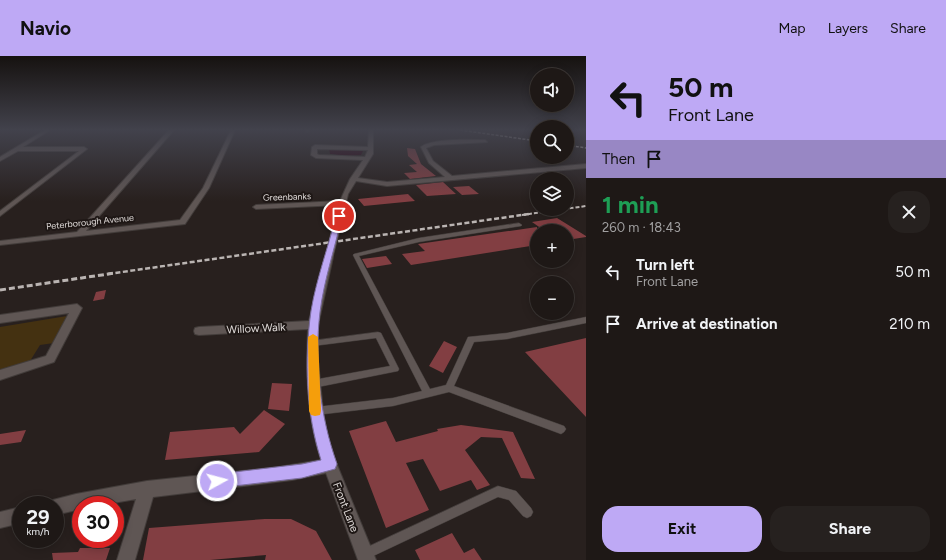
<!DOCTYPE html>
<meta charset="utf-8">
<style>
:root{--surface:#1e1816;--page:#26211f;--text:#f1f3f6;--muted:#a1a0a1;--line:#3c3735;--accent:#bea9f5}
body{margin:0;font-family:Figtree,sans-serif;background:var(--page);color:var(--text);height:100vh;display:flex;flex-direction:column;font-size:15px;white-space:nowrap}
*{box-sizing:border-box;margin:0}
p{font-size:13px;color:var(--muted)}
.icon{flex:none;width:22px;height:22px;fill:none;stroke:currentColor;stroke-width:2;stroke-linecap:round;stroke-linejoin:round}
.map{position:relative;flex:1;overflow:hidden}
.side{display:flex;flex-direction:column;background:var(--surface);width:360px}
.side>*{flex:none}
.banner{background:#bea9f5;color:#111;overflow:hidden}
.controls{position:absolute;left:530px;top:12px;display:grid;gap:8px}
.controls a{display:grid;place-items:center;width:44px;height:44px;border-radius:50%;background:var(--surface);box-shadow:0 2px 10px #0003,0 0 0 1px var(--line);font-size:20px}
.speed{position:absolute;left:12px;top:440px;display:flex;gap:8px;font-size:20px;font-weight:700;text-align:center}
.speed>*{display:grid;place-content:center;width:52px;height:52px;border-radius:50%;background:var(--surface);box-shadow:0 2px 10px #0003,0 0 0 1px var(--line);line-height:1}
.speed small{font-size:10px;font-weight:400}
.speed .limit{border:6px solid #d22;background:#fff;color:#111}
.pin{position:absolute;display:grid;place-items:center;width:34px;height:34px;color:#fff;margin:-17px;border:2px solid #fff;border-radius:50%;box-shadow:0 1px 4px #0007}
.me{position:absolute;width:44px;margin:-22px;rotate:83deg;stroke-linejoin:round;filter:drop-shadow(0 0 3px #0008)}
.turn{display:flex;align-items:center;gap:14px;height:84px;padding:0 16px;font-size:18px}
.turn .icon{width:52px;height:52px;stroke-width:2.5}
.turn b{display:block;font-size:28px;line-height:34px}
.then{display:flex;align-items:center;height:38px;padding:0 16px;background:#0003;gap:8px;font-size:15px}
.round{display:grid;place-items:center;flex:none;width:42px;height:42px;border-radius:16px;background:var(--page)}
.headline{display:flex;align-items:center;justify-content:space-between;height:68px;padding:0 16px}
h1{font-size:24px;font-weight:700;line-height:30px;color:#1e9e55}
.action{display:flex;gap:8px;margin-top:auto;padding:8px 16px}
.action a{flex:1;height:46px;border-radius:16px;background:var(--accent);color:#111;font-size:16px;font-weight:700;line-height:46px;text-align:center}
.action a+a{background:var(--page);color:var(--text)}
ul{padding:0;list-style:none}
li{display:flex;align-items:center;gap:12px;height:52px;padding:0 16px}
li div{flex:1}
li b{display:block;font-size:15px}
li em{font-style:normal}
header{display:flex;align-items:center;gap:24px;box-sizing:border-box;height:56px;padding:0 20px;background:var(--accent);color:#111}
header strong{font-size:19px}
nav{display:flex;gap:22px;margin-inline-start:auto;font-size:14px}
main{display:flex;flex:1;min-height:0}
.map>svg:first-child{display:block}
.green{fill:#443111}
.water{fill:#280011}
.building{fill:#823e42}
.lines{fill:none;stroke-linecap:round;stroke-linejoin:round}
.lane-casing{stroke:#423c3a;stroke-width:1}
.street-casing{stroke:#423c3a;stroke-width:2}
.lane{fill:#5f5654;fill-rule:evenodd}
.street{fill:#5f5654;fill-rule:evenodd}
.rail-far3{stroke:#bab4b2;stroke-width:1.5;stroke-dasharray:3 1.5;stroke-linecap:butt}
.rail-far2{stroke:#bab4b2;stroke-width:2;stroke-dasharray:4 2;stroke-linecap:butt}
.rail-far1{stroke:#bab4b2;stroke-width:2.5;stroke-dasharray:5 2.5;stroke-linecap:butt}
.rail{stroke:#bab4b2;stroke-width:3;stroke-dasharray:6 3;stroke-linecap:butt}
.street-bridge-casing{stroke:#423c3a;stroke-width:9;stroke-linecap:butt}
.street-bridge{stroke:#5f5654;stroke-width:8}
.route{fill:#bea9f5;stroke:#7c6e9f}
.slow{fill:#f59e0b}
.labels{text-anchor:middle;stroke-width:4;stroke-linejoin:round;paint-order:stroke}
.far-street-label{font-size:9px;fill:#e0dbd9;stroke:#1e1715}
.street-label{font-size:11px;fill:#e0dbd9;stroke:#1e1715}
</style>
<header>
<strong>Navio</strong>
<nav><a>Map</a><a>Layers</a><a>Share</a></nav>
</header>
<main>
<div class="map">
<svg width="586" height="504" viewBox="0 0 586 504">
<rect width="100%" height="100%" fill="#28201e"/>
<path class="green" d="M67,260l-13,27 -14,2 -10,16 -30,9v-43z"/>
<path class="water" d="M329,93l34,2 -2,4 -14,1 -17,-2z"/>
<path class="building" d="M407,92l8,1 6,15 15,12 -26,3 -6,-6 13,-1 -8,-7 8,-1 -9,-8z
M443,126l13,12 -29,2 -11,-11z
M469,130l10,8 -17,1 -9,-8z
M408,138l7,7 -51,5 -6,-7z
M557,162l29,18v1l-19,3v-9h-22l-13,-9z
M537,171v18l-126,20 -9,-11 23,-3 -7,-7z
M386,200l6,8 -25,4 -5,-9z
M106,234l-2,9 -11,2 3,-9z
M586,282v79l-61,-65z
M444,285l13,6 -14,26 -14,-7z
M272,327l20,1 -3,27 -21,-2z
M264,354l21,14 -26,28 -94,8 5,-28 64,-5 6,7z
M386,365l10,21 42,-11 -1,-2 24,-4 52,7 22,47 -14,-1 -19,-40 -21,-1 -16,13 25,35 -13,5 -6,-10 -31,11 -17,-32 -17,4 23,47 -43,18 -37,-97z
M26,374l-5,12 -21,3v-11z
M265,463h26l25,12 16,29h-67l1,-5 -56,5h-67l6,-32z
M452,477l12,20 10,-5 8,12h-62l-5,-10z
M80,492h30l-4,12h-53l-1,-7 26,-1z"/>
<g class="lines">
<defs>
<path id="lane" d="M519,167l3,2 -1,1 -102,16 -60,14 71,133 16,-4 22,-48 39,-4 79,-16v6l-79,16 -33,3 -20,44 110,40 2,3 -2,3 -3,2 -112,-42 -56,14 -77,9 -3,-1 -2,-3 2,-3 3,-1 77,-9 29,-7 -69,-136 1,-1 65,-16z
M378,276l3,1 18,36 -1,2 -85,17 -3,-1 -1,-3 1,-3 3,-1 77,-14 -14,-28 -63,8 -3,-1 -1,-2 1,-2z
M498,430l18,5 15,17 2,4 -2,4 -4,2 -4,-2 -14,-16 -11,-3 -129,61 -4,2 -4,-2 -2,-4 2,-4z"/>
<path id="street" d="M45,74h5l-27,17h61l3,2 -87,67v-5l79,-60h-61l-18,10v-4z
M169,74h5l-88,101 94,-11 23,-32 28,-58h4l-26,58 -24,36 -185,21v-4l77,-9z
M305,74h4v1l-2,1z
M369,74h4v24l-15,24 29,4 58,-5 -16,-14 -8,-16c12,-9 48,-7 64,-7l2,2 -53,3 -8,3 7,13 19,15 134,-12v4l-199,18 -31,-5 -8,13 -7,31 -4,2 -4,-2 6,-20 -83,4 -3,-2 3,-2 84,-4 10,-22 13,-19 -47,-2 -5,-3 1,-8 3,-2 53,2zM317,93l51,1 -3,7 -46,-2 -2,-1z
M329,198l4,3 -15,68v36l5,50 4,24 10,30 39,95h-18l-32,-87 -34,7 -139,17 -18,63h-18l19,-61 -34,6h-21v4l-26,6v-10h-7l1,-4 27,-7 71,-13 132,-14 42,-7c-14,-43 -15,-86 -13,-131l-109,6 -4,-1 -1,-3 1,-3 4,-1 110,-6 16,-64z
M77,248l5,4 -28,54 -54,18v-10l46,-14 23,-43 -69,10v-8z
M21,451v16l-21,5v-16z"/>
</defs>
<use href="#lane" class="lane-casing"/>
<use href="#street" class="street-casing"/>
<use href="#lane" class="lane"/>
<use href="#street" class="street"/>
<path class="rail-far3" d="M460,74l77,11
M567,89l19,3"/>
<path class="rail-far2" d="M522,159l64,-9"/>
<path class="rail-far1" d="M108,218l421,-60"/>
<path class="rail" d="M0,234l115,-17"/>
<defs>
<path id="street-bridge" d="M329,201l8,-32"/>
</defs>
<use href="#street-bridge" class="street-bridge-casing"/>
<use href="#street-bridge" class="street-bridge"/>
</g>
<linearGradient id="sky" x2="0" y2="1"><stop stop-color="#161210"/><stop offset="0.51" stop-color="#42424c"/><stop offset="1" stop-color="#42424c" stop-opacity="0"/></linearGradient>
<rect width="586" height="145" fill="url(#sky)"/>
<path class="route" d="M339,159l3,1c-7,32 -18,64 -22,96 -6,51 0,104 17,152l-2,5 -33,9 -85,10 -5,-2 -2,-5 2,-5 5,-2 85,-10 19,-4c-15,-47 -17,-100 -10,-149 5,-31 17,-63 25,-95z"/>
<path class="slow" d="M313,278l5,3 3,74 -1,4 -5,1 -4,-1 -2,-4 -1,-74z"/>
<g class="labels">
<g class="far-street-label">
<text transform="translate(287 141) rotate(-2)" y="3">Greenbanks</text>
<text transform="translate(90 166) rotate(-6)" y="3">Peterborough Avenue</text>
</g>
<g class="street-label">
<text transform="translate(256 272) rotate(-3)" y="4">Willow Walk</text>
<text transform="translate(346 451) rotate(69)" y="4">Front Lane</text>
</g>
</g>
</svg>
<div class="controls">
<a><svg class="icon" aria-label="sound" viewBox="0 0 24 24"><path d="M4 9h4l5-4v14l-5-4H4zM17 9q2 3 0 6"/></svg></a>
<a><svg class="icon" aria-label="search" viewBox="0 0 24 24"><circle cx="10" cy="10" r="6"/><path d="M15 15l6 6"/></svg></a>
<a><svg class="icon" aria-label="layers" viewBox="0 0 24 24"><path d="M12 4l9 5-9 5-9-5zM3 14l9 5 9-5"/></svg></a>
<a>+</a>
<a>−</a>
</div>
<div class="speed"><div>29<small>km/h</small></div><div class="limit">30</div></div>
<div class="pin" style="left:339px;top:160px;background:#d93025"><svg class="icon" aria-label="arrive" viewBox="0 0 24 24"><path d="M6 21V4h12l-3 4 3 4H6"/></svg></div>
<svg class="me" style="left:217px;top:425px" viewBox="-20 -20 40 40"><circle r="17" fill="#bea9f5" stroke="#fff" stroke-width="3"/><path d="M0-11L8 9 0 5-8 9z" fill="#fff"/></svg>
</div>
<section class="side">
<div class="banner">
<div class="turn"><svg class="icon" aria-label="left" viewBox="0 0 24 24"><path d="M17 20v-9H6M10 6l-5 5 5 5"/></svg><div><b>50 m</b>Front Lane</div></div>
<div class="then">Then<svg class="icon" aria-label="arrive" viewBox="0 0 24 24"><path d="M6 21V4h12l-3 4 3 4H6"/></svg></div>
</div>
<div class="headline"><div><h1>1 min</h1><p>260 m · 18:43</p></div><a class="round"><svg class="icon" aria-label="close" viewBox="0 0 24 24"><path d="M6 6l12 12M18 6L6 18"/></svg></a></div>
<ul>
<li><svg class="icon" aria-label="left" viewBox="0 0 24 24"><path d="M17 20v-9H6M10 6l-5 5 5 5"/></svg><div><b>Turn left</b><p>Front Lane</p></div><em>50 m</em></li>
<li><svg class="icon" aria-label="arrive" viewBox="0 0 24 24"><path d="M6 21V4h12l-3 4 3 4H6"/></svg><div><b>Arrive at destination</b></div><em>210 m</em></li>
</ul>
<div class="action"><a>Exit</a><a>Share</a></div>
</section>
</main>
